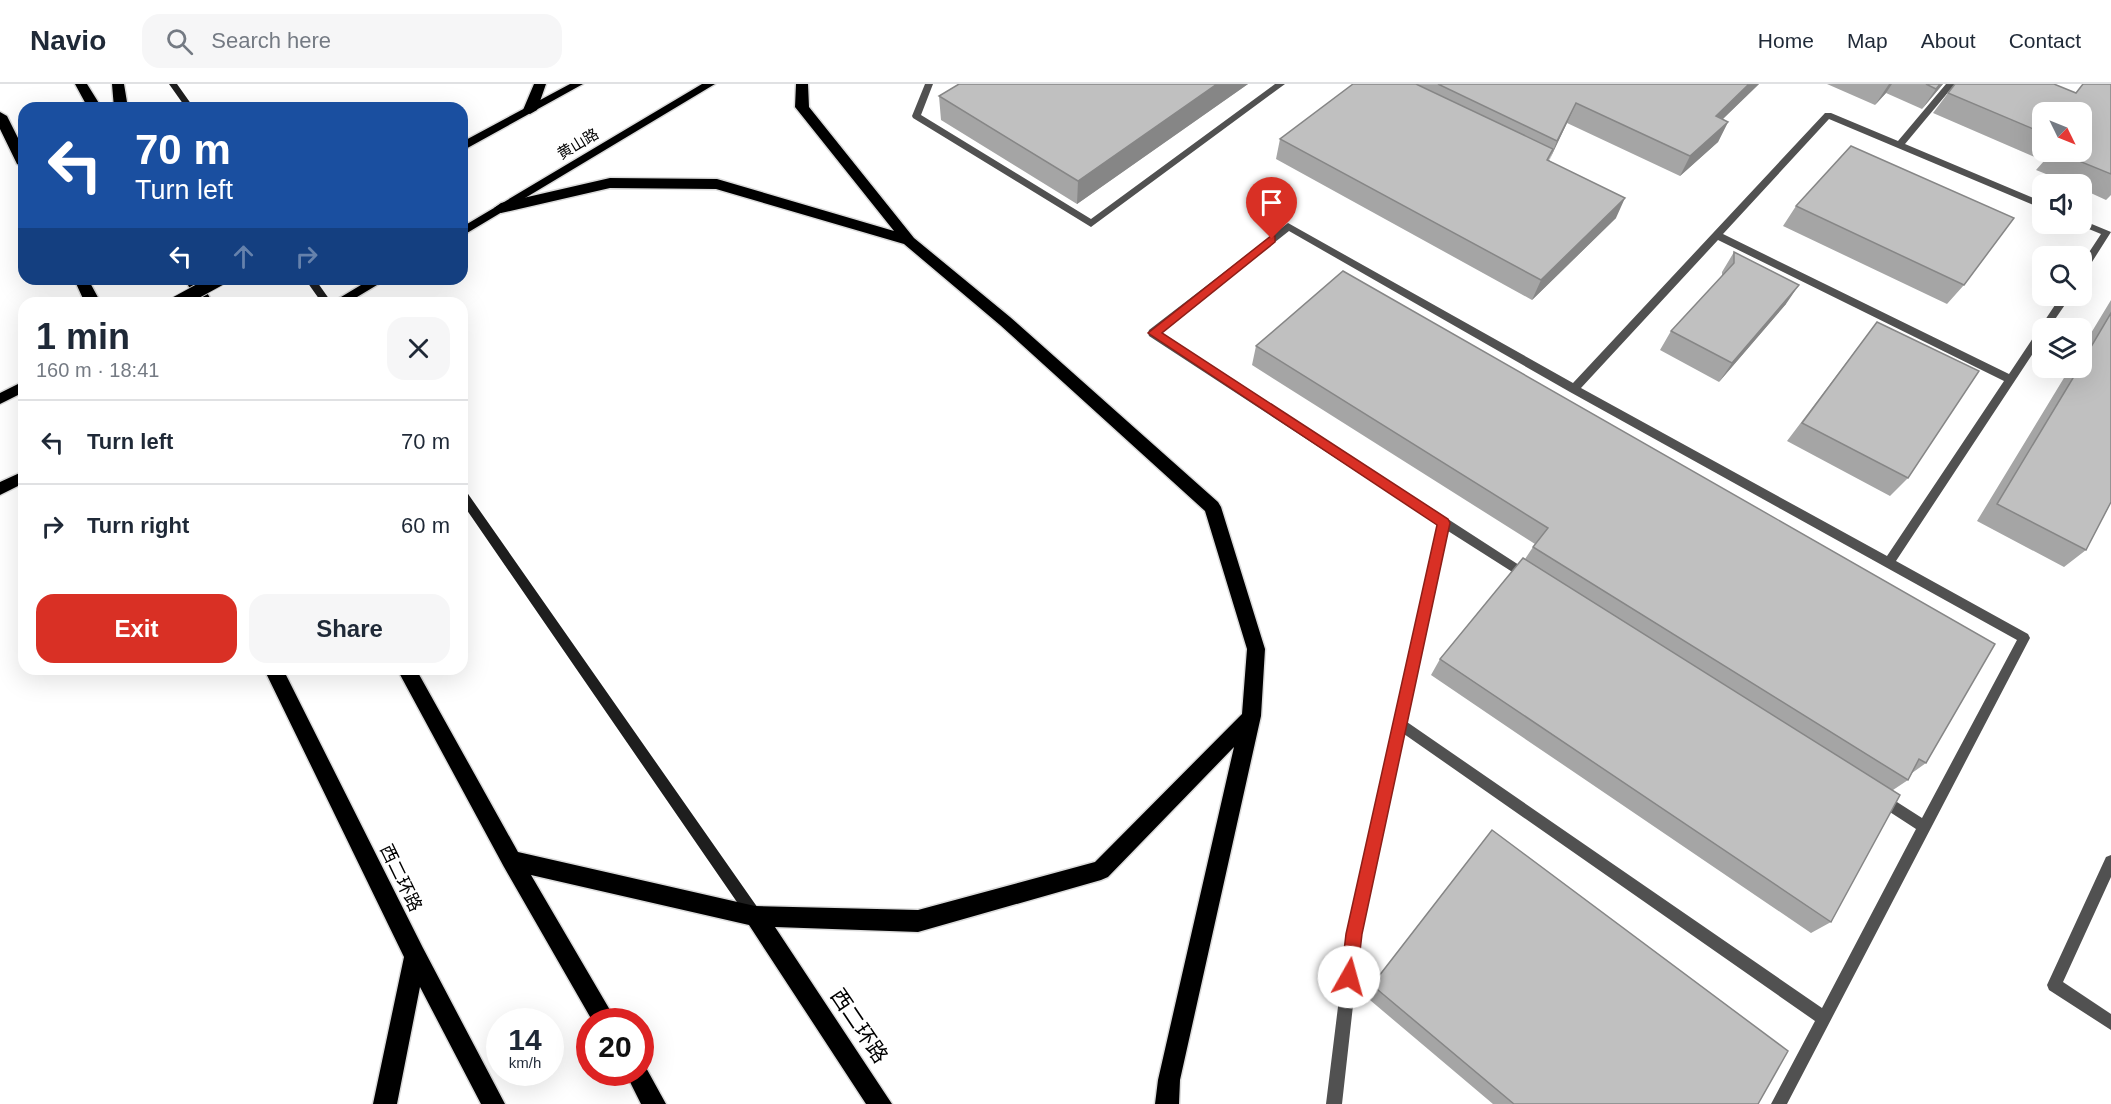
<!DOCTYPE html>
<meta charset="utf-8">
<style>
:root{--surface:#fff;--page:#f6f6f7;--text:#1f2937;--muted:#747a83;--line:#e0e1e3;--accent:#d93025}
body{margin:0;font-family:Arial,"Noto Sans SC",sans-serif;background:var(--page);color:var(--text);height:100vh;display:flex;flex-direction:column;font-size:22px;white-space:nowrap}
*{box-sizing:border-box;margin:0}
p{font-size:20px;color:var(--muted)}
.icon{flex:none;width:33px;height:33px;fill:none;stroke:currentColor;stroke-width:2;stroke-linecap:round;stroke-linejoin:round}
.map{position:relative;flex:1;overflow:hidden}
.details{position:absolute;left:18px;top:213px;width:450px;height:378px;display:flex;flex-direction:column;background:var(--surface);border-radius:18px;box-shadow:0 6px 24px #0002}
.details>*{flex:none}
.banner{position:absolute;left:18px;top:18px;width:450px;height:183px;border-radius:18px;box-shadow:0 6px 24px #0002;background:#1a4fa0;color:#fff;overflow:hidden}
.needle{width:39px;rotate:133deg}
.fabs{position:absolute;left:2032px;top:18px;display:grid;gap:12px}
.fabs a{display:grid;place-items:center;width:60px;height:60px;border-radius:12px;background:var(--surface);box-shadow:0 6px 24px #0002;font-size:30px}
.speed{position:absolute;left:486px;top:924px;display:flex;gap:12px;font-size:30px;font-weight:700;text-align:center}
.speed>*{display:grid;place-content:center;width:78px;height:78px;border-radius:50%;background:var(--surface);box-shadow:0 6px 24px #0002;line-height:1}
.speed small{font-size:15px;font-weight:400}
.speed .limit{border:9px solid #d22;background:#fff;color:#111}
.pin{position:absolute;display:grid;place-items:center;width:51px;height:51px;color:#fff;margin:-62px -26px;border-radius:50% 50% 50% 0;rotate:-45deg;box-shadow:0 0 6px #0007}
.pin .icon{rotate:45deg}
.me{position:absolute;width:66px;margin:-33px;rotate:7deg;stroke-linejoin:round;filter:drop-shadow(0 0 4px #0008)}
.turn{display:flex;align-items:center;gap:21px;height:126px;padding:0 18px;font-size:27px}
.turn .icon{width:78px;height:78px;stroke-width:2.5}
.turn b{display:block;font-size:42px;line-height:51px}
.lanes{display:flex;align-items:center;height:57px;padding:0 18px;background:#0003;justify-content:center;gap:30px;direction:ltr}
.lanes .off{opacity:.35}
.round{display:grid;place-items:center;flex:none;width:63px;height:63px;border-radius:18px;background:var(--page)}
.summary{display:flex;align-items:center;justify-content:space-between;height:102px;padding:0 18px}
h1{font-size:36px;font-weight:600;line-height:45px}
.button{display:flex;gap:12px;margin-top:auto;padding:12px 18px}
.button a{flex:1;height:69px;border-radius:18px;background:var(--accent);color:#fff;font-size:24px;font-weight:600;line-height:69px;text-align:center}
.button a+a{background:var(--page);color:var(--text)}
ul{padding:0;list-style:none}
li{display:flex;align-items:center;gap:18px;height:84px;padding:0 18px;border-top:2px solid var(--line)}
li div{flex:1}
li b{display:block;font-size:22px}
li em{font-style:normal}
header{display:flex;align-items:center;gap:36px;box-sizing:border-box;height:84px;padding:0 30px;background:var(--surface);border-bottom:2px solid var(--line)}
header strong{font-size:28px}
nav{display:flex;gap:33px;margin-inline-start:auto;font-size:21px}
.search{width:420px;height:54px;background:var(--page);display:flex;align-items:center;gap:15px;box-sizing:border-box;padding:0 21px;border-radius:18px;color:var(--muted);font-size:22px}
.map>svg:first-child{display:block}
.lines{fill:none;stroke-linecap:round;stroke-linejoin:round}
.primary-casing{stroke:#dbdbdb;stroke-width:3}
.highway-casing{stroke:#dbdbdb;stroke-width:3}
.lane{fill:#515151;fill-rule:evenodd}
.street{fill:#515151;fill-rule:evenodd}
.secondary{fill:#1e1e1e;fill-rule:evenodd}
.primary{fill:#000;fill-rule:evenodd}
.highway{fill:#000;fill-rule:evenodd}
.primary-bridge-casing{stroke:#dbdbdb;stroke-width:15;stroke-linecap:butt}
.primary-bridge{stroke:#000;stroke-width:13}
.wall{fill:#a5a5a5;fill-rule:evenodd}
.shaded-wall{fill:#868686}
.building{fill:#c0c0c0;stroke:#868686;stroke-width:1.5}
.route{fill:#d93025;stroke:#8d1f18;stroke-width:1.5}
.labels{text-anchor:middle;stroke-width:4.5;stroke-linejoin:round;paint-order:stroke}
.far-street-label{font-size:15px;fill:#000;stroke:#fff}
.street-label{font-size:18px;fill:#000;stroke:#fff}
.near-street-label{font-size:21px;fill:#000;stroke:#fff}
</style>
<header>
<strong>Navio</strong>
<div class="search"><svg class="icon" aria-label="search" viewBox="0 0 24 24"><circle cx="10" cy="10" r="6"/><path d="M15 15l6 6"/></svg>Search here</div>
<nav><a>Home</a><a>Map</a><a>About</a><a>Contact</a></nav>
</header>
<div class="map">
<svg width="2111" height="1020" viewBox="0 0 2111 1020">
<rect width="100%" height="100%" fill="#fff"/>
<g class="lines">
<defs>
<path id="primary" d="M570,0h13l-121,67v-9z
M702,0h13l-253,152v-9z
M371,195h16l-40,24h-16z
M24,297v11l-24,12v-11z
M24,387v12l-24,12v-13z"/>
<path id="highway" d="M75,0h12l15,24h-14z
M112,0h12l4,24h-14z
M534,0h12l-9,26 -7,4 -7,-4z
M796,0h12l1,23 105,131 96,79 208,185 3,5 44,142 -4,67 -81,364 -1,24h-24l3,-24 76,-333 -126,130 -7,3 -183,52 -143,-5 117,177h-26l-117,-179 -218,-50 86,147h-24l-89,-155 -107,-198h19l102,183 237,54 163,4 177,-48 147,-148 5,-65 -42,-138 -205,-186 -96,-81 -188,-55 -106,-1 -109,25 -7,-5 7,-5 109,-25 107,1 177,52 -99,-124z
M0,28l7,4 17,34v18l-7,-4 -17,-35z
M74,195h14l13,24h-16z
M185,195h14l14,24h-16z
M264,585h19l140,279 82,156h-24l-61,-117 -23,117h-24l31,-147z
M640,978l4,2 22,40h-25l-16,-32h15z"/>
</defs>
<use href="#primary" class="primary-casing"/>
<use href="#highway" class="highway-casing"/>
<path class="lane" d="M925,0h8l-12,31 170,104 184,-135h10l-194,143 -178,-109 -1,-2z
M1946,0h9l-50,60 138,58v7l-214,-90 -106,115 286,140 52,-78h10l-22,32h-6v10l-147,223 132,73 2,4 -243,466h-16l44,-83 -411,-287 -43,200 -19,170h-16l21,-170 91,-409 -289,-189 -1,-3 1,-3 139,-107 285,160 252,-270h6l67,28zM1289,147l281,161 447,248 -95,178 -36,-23 -5,-2 -5,2 -2,4 2,4 40,26 -94,179 -415,-286 41,-191 77,49h8l2,-3 -2,-3 -373,-241zM1718,156l286,141 -117,175 -306,-168z
M2082,136l29,12 -26,41 -3,1v-11l19,-29 -22,-9 -1,-1h4z"/>
<path class="street" d="M2111,771v22l-48,105 48,32v16l-62,-40 -2,-5 59,-128z"/>
<path class="secondary" d="M169,0h8l17,24h-8z
M305,195h10l17,24h-10z
M462,406l4,1 294,420 2,5 -2,5 -5,2 -5,-2 -288,-418z"/>
<use href="#primary" class="primary"/>
<use href="#highway" class="highway"/>
<defs>
<path id="primary-bridge" d="M176,219l44,-24"/>
</defs>
<use href="#primary-bridge" class="primary-bridge-casing"/>
<use href="#primary-bridge" class="primary-bridge"/>
</g>
<path class="wall" d="M959,0h289l-171,120 -136,-84 -2,-24z
M1353,0h406l-36,35 5,3 -10,20 -38,34 -113,-53 -18,37 67,58 -84,82 -256,-141 4,-20z
M1827,0h116l-21,25 -36,-16 -11,12z
M2111,0v111l-5,5 -24,-11v-5h-11l-35,-14 8,-9 -111,-48 15,-20h128zM2043,28l39,40h-39z
M1796,122l168,79 -17,19 -164,-78z
M1734,168l52,52 -67,78 -59,-32 11,-19 51,-55v-4z
M2111,216v202l-25,48 -22,17 -87,-46 93,-153h12v-20z
M1877,238l31,156 -18,18 -103,-55z
M1256,262l670,417 -14,10 -4,7 -15,10 -62,132 -20,11 -380,-258 9,-16 85,-100 10,-15 -283,-179z
M1492,746l266,274h-265l-129,-109z"/>
<path class="shaded-wall" d="M1217,0h31l-171,120 1,-23z
M1749,0h10l-54,52 11,-20z
M1889,0h3l-6,9 -11,12z
M1940,0h3l-21,25 14,-20z
M1576,19l-9,20 -18,38 8,-20z
M1728,38l-10,20 -38,34 10,-20z
M1625,114l-9,20 -84,82 9,-20z
M1799,201l-13,19 -67,78 13,-19z"/>
<path class="building" d="M959,0h258l-139,97 -139,-85z
M1353,0h63l137,65 -6,11 78,38 -84,82 -261,-141z
M1438,0h311l-33,32 12,6 -38,34 -114,-53 -19,38z
M1926,0h14l-4,5z
M1955,0h99l22,9 7,-9h28v90l-54,-22h25v-40h-39v21l-95,-40z
M1851,62l163,72 -50,67 -168,-79z
M1734,168l65,33 -67,78 -61,-32 63,-68z
M1343,187l652,373 -69,119 -7,-4 -11,21 -375,-233 15,-19 -292,-182z
M2111,229v189l-25,48 -89,-46 82,-136h3v-6z
M1877,238l102,49 -71,107 -106,-55z
M1523,474l377,237 -69,127 -391,-263z
M1492,746l296,221 -30,53h-244l-142,-119z"/>
<path class="route" d="M1272,151l3,1v6l-113,91 286,186 2,4 -88,411 -5,43 -2,5 -6,3 -6,-3 -2,-5 5,-43 91,-409 -289,-192z"/>
<g class="labels">
<g class="far-street-label">
<text transform="translate(578 60) rotate(-31)" y="5">黄山路</text>
</g>
<g class="street-label">
<text transform="translate(401 794) rotate(64)" y="6">西二环路</text>
</g>
<g class="near-street-label">
<text transform="translate(859 942) rotate(56)" y="7">西二环路</text>
</g>
</g>
</svg>
<div class="fabs">
<a><svg class="needle" viewBox="-14 -14 28 28"><path d="M0-13l5 13h-10z" fill="#e53935"/><path d="M0 13l5-13h-10z" fill="#747a83"/></svg></a>
<a><svg class="icon" aria-label="sound" viewBox="0 0 24 24"><path d="M4 9h4l5-4v14l-5-4H4zM17 9q2 3 0 6"/></svg></a>
<a><svg class="icon" aria-label="search" viewBox="0 0 24 24"><circle cx="10" cy="10" r="6"/><path d="M15 15l6 6"/></svg></a>
<a><svg class="icon" aria-label="layers" viewBox="0 0 24 24"><path d="M12 4l9 5-9 5-9-5zM3 14l9 5 9-5"/></svg></a>
</div>
<div class="speed"><div>14<small>km/h</small></div><div class="limit">20</div></div>
<div class="pin" style="left:1272px;top:155px;background:#d93025"><svg class="icon" aria-label="arrive" viewBox="0 0 24 24"><path d="M6 21V4h12l-3 4 3 4H6"/></svg></div>
<svg class="me" style="left:1349px;top:893px" viewBox="-20 -20 40 40"><circle r="19" fill="#fff"/><path d="M0-13L10 11 0 6-10 11z" fill="#d93025"/></svg>
<div class="banner">
<div class="turn"><svg class="icon" aria-label="left" viewBox="0 0 24 24"><path d="M17 20v-9H6M10 6l-5 5 5 5"/></svg><div><b>70 m</b>Turn left</div></div>
<div class="lanes"><svg class="icon" aria-label="left" viewBox="0 0 24 24"><path d="M17 20v-9H6M10 6l-5 5 5 5"/></svg><svg class="icon off" aria-label="ahead" viewBox="0 0 24 24"><path d="M12 20V5M6 11l6-6 6 6"/></svg><svg class="icon off" aria-label="right" viewBox="0 0 24 24"><path d="M7 20v-9h11M14 6l5 5-5 5"/></svg></div>
</div>
<section class="details">
<div class="summary"><div><h1>1 min</h1><p>160 m · 18:41</p></div><a class="round"><svg class="icon" aria-label="close" viewBox="0 0 24 24"><path d="M6 6l12 12M18 6L6 18"/></svg></a></div>
<ul>
<li><svg class="icon" aria-label="left" viewBox="0 0 24 24"><path d="M17 20v-9H6M10 6l-5 5 5 5"/></svg><div><b>Turn left</b></div><em>70 m</em></li>
<li><svg class="icon" aria-label="right" viewBox="0 0 24 24"><path d="M7 20v-9h11M14 6l5 5-5 5"/></svg><div><b>Turn right</b></div><em>60 m</em></li>
</ul>
<div class="button"><a>Exit</a><a>Share</a></div>
</section>
</div>
